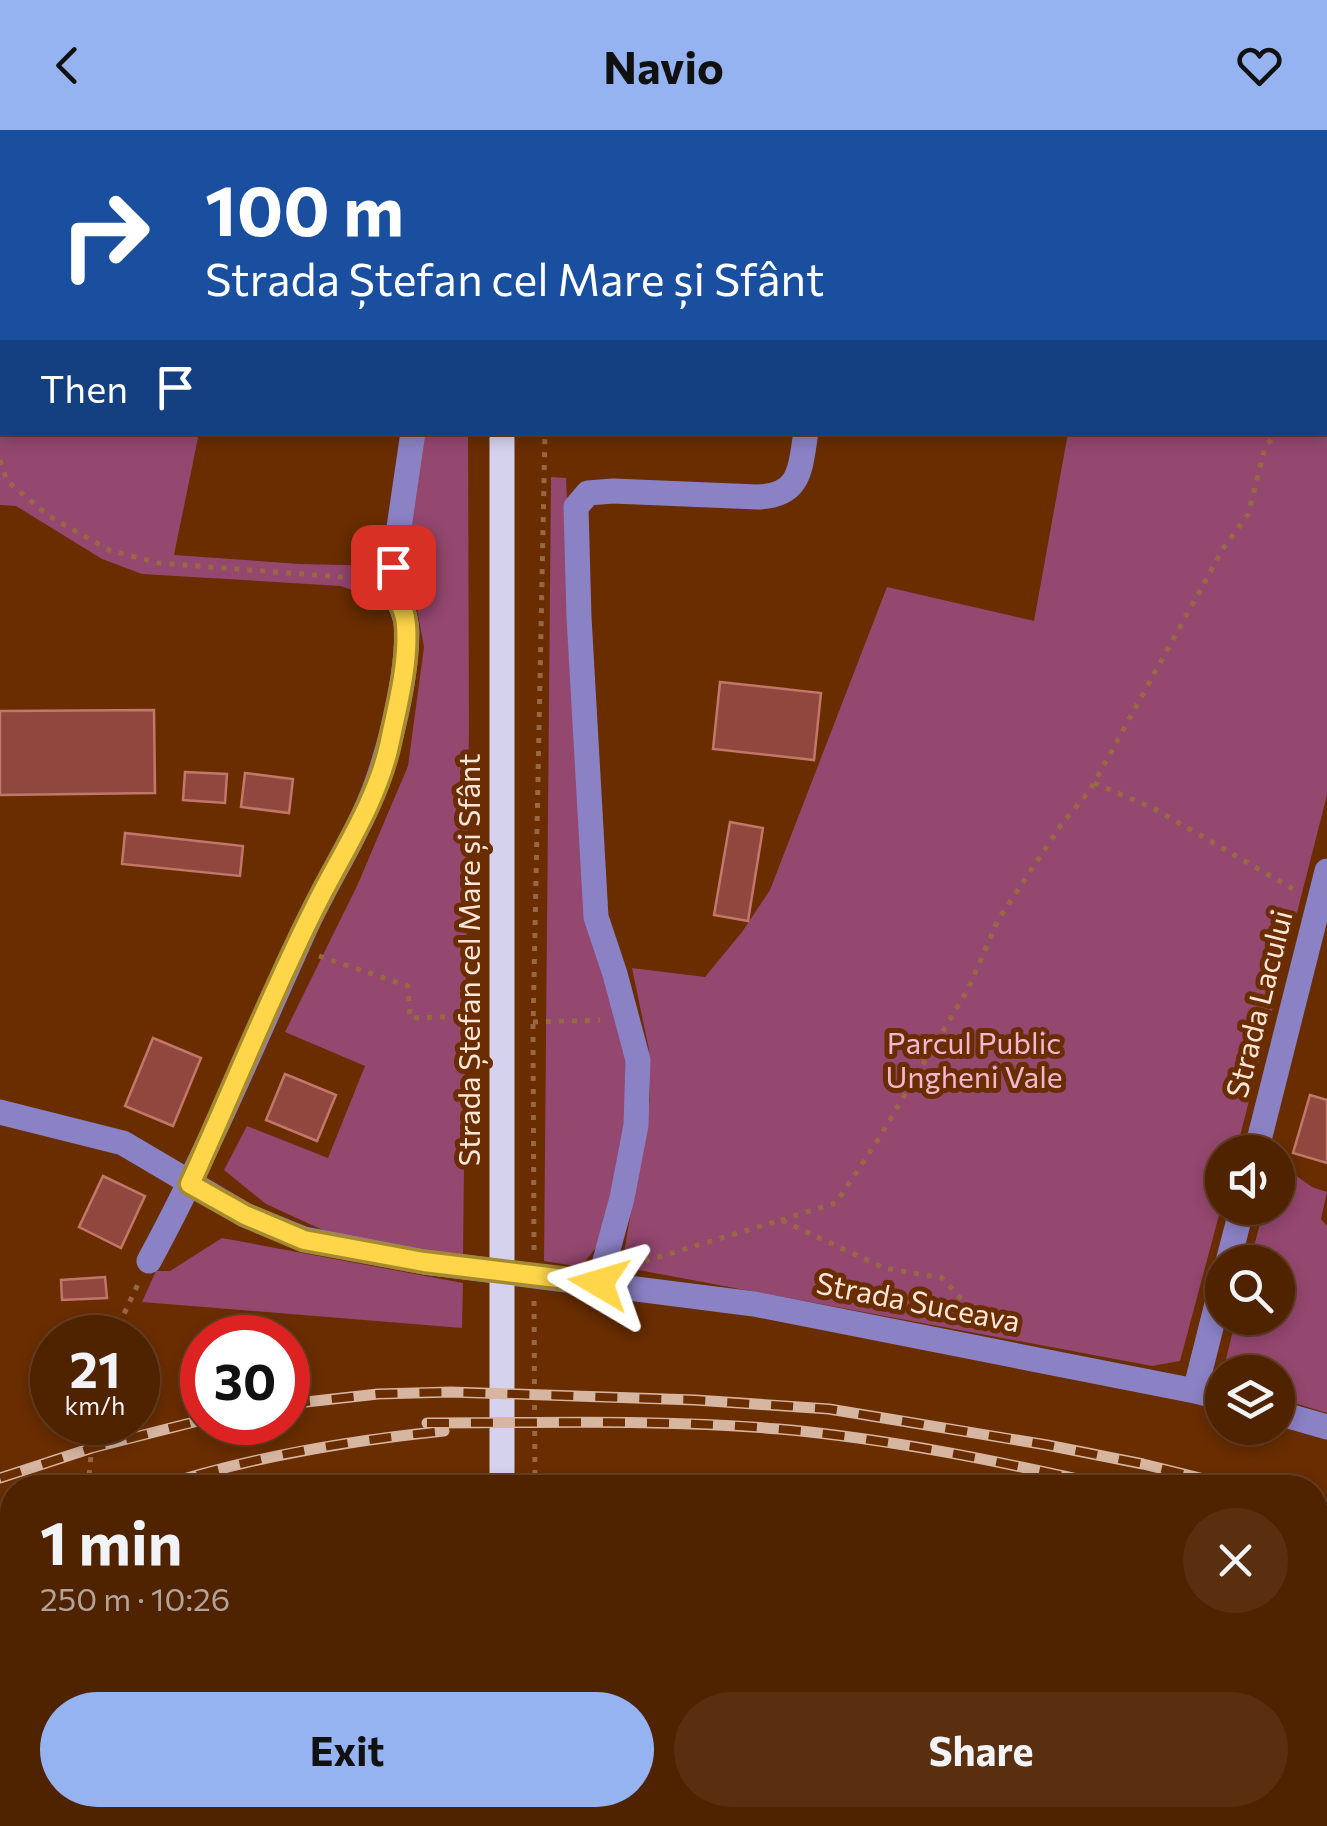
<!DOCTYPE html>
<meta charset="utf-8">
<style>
:root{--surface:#4f2200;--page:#592f0f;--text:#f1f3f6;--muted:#b3a499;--line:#663f22;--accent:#95b2f1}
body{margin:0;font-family:Commissioner,sans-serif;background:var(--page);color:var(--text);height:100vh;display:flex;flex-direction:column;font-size:38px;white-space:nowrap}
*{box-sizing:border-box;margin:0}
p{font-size:32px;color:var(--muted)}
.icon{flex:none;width:55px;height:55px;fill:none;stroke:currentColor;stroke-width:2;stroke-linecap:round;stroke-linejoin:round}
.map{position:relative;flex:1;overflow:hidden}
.drawer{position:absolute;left:0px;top:1345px;width:1328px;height:352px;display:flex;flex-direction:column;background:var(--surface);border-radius:40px 40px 0 0;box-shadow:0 5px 15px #0003,0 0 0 2px var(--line)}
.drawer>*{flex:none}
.guide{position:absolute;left:0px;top:0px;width:1328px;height:305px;box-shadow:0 5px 15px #0003,0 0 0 2px var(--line);background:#1a4fa0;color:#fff;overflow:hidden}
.buttons{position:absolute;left:1205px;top:1005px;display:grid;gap:20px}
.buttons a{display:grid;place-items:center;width:90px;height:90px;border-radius:50%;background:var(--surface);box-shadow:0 5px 15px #0003,0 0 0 2px var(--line);font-size:50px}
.speed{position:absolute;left:30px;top:1185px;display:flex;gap:20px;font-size:50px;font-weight:700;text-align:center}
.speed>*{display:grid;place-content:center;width:130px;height:130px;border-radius:50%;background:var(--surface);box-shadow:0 5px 15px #0003,0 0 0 2px var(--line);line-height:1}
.speed small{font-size:25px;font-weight:400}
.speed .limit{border:15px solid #d22;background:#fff;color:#111}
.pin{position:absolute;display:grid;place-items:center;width:85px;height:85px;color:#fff;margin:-42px;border-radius:20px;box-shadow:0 5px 15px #0006}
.me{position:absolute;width:110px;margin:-55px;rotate:277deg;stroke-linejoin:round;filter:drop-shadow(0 0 8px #0008)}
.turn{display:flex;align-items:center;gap:35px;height:210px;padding:0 40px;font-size:45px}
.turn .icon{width:130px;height:130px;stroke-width:2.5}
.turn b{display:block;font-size:70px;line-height:85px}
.then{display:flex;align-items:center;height:95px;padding:0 40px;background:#0003;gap:20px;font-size:38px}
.round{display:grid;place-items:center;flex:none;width:105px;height:105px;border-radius:52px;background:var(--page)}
.headline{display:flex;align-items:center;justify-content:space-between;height:170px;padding:0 40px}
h1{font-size:60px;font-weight:700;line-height:75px}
.cta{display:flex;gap:20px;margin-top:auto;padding:20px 40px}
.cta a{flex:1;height:115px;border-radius:60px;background:var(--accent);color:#111;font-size:40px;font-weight:700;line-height:115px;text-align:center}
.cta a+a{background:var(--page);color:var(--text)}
header{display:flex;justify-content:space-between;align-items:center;height:130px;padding:0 40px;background:var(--accent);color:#111;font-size:45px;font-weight:700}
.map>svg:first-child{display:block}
.green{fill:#94476f}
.building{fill:#90483e;stroke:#c3766a;stroke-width:2.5}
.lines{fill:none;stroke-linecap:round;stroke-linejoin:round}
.path{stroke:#986845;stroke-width:5;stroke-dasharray:5 8;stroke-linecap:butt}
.minor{stroke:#8b81c5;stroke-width:25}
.major{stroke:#d5d2ee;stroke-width:25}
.rail-casing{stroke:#d6b5a1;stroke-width:11}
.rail{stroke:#692d00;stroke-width:8;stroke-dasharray:22;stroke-linecap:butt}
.route-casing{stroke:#a68a30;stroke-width:25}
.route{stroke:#ffd54a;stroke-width:18}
.labels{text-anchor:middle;stroke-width:10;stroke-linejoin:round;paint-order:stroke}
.street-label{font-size:30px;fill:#fce5d9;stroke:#692d00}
.park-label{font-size:30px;fill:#f3b7d3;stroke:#692d00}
</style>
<header><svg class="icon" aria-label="back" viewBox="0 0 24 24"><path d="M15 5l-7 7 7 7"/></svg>Navio<svg class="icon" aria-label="heart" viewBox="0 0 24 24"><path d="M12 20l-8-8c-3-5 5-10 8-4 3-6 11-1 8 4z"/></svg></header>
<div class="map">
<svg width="1327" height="1696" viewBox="0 0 1327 1696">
<rect width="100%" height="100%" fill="#692d00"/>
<path class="green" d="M1040,0h287v665l-91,357h-14v52l-42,157 -28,5 -519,-97 -9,-16 26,-153 -1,-50 -17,-82 73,9 37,-45 28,-42 117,-303 147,34 34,-188 257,-1v-300h-285z
M2,211v91l197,1 -25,122 126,9 86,2 -7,34 -38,-14 -199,-12 -40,-15 -86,-53 -16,-1v-160z
M423,303h45l1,291 -6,533 -136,-25 -61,-28 -42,-34 23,-44 81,32 37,-92 -80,-34 72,-146 51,-120 16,-119 -7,-38 -17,-25z
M551,347l15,1 21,441 45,152 -4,50 -24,116 -23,30 -37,-6z
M1278,1033l34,24 15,5 -6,27 6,7v187l-49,-15v-26h-45l-7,-13 10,-41h42v-56h-28l14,-54h14z
M222,1108l241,45 -1,45 -320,-26 14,-31h14z
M12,1542v143h98l2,11h-96l-16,-10v-142z
M1315,1559l12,4v133h-781v-11h769z
M150,1685h308v11h-305z"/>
<path class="building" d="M720,552l101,11 -7,67 -101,-11z
M154,580l1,83 -155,2v-84z
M185,642l42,2 -2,29 -42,-3z
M245,643l48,6 -4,34 -48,-6z
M730,692l33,6 -15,93 -34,-6z
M125,703l118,13 -3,30 -118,-12z
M153,908l48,20 -28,68 -48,-20z
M285,944l51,21 -19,46 -51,-21z
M1310,965l17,5v63l-34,-10z
M103,1046l42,20 -24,52 -42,-21z
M105,1147l2,21 -45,2 -1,-20z"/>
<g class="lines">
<path class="path" d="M547,2v-2
M1325,260l2,-1
M0,287l2,-9
M0,330l7,21 42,35 60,34 49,13 210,16
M1094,653l59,25 142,82
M319,826l89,30 2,32 68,-2
M533,892l67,-2
M781,1090l55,-17 43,-65 89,-149 30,-69 63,-95 29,-35 134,-243 24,-32 17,-68 13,-15
M534,1120l-1,-222 12,-596
M645,1131l136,-41 103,48 58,10 40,44
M534,1171l1,187
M116,1208l7,-22 15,-32
M88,1358l6,-66
M1315,1667l12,4
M919,1685l8,11
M467,1696v-11
M537,1696v-11"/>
<path class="minor" d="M455,2v-2
M843,2l1,-2
M0,982l123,31 122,72 59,24 120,23 330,42 441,87 27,7
M1256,1022l71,-281
M149,1131c58,-107 105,-219 155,-330 18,-40 41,-76 59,-115 24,-50 43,-130 44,-184 0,-19 -11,-33 -16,-50l22,-150
M1228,1132l14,-54
M599,1153l23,-85 14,-73 2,-65 -23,-86 -19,-57 -17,-300 -3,-110 12,-14 25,-2 144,6c44,-1 43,-28 49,-65
M1195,1261l27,-107
M1278,1283l49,14
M132,1685l2,11"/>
<path class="major" d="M502,0v2
M502,1358v-1056
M500,1696v-11"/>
<defs>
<path id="rail" d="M288,1274l90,-10 73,-2 244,8 134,9 218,36 96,19 98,24
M427,1293c117,0 235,-4 352,6 114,10 228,34 339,59
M0,1348l92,-30 110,-28
M155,1358c94,-31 191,-47 289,-57
M1315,1378l12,3
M1315,1408l12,3
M0,1427l12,-7"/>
</defs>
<use href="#rail" class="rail-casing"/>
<use href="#rail" class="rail"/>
</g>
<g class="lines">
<defs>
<path id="route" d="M393,437c-5,32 12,33 13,58 3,39 -9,82 -17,121 -13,57 -47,107 -73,159 -46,91 -84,187 -126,279l55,31 59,25 120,22 175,21"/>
</defs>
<use href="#route" class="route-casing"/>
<use href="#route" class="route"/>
</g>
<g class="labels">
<g class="street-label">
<text transform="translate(470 830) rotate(-90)" y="10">Strada Ștefan cel Mare și Sfânt</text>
<text transform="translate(1260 874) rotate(-76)" y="10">Strada Lacului</text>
<text transform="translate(918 1173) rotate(11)" y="10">Strada Suceava</text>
</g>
<g class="park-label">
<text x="974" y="924">Parcul Public<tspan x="974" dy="34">Ungheni Vale</tspan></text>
</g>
</g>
</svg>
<div class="buttons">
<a><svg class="icon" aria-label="sound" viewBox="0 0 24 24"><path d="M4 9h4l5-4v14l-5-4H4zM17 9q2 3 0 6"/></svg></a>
<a><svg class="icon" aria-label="search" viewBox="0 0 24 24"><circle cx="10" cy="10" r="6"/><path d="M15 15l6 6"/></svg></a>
<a><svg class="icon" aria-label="layers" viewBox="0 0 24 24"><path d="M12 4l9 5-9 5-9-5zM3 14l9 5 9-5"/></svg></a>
</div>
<div class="speed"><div>21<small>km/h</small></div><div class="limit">30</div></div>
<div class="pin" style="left:393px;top:437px;background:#d93025"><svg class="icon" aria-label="arrive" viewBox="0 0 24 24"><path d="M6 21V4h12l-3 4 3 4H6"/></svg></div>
<svg class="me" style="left:599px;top:1153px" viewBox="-20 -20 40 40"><path d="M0-17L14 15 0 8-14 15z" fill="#ffd54a" stroke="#fff" stroke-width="4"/></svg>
<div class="guide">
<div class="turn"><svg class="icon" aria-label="right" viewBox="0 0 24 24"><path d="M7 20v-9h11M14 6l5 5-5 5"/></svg><div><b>100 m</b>Strada Ștefan cel Mare și Sfânt</div></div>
<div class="then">Then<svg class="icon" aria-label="arrive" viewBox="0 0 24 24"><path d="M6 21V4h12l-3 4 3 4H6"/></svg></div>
</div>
<section class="drawer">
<div class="headline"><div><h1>1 min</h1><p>250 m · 10:26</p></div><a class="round"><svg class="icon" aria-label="close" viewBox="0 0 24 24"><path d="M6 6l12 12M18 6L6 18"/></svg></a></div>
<div class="cta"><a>Exit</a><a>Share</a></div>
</section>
</div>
